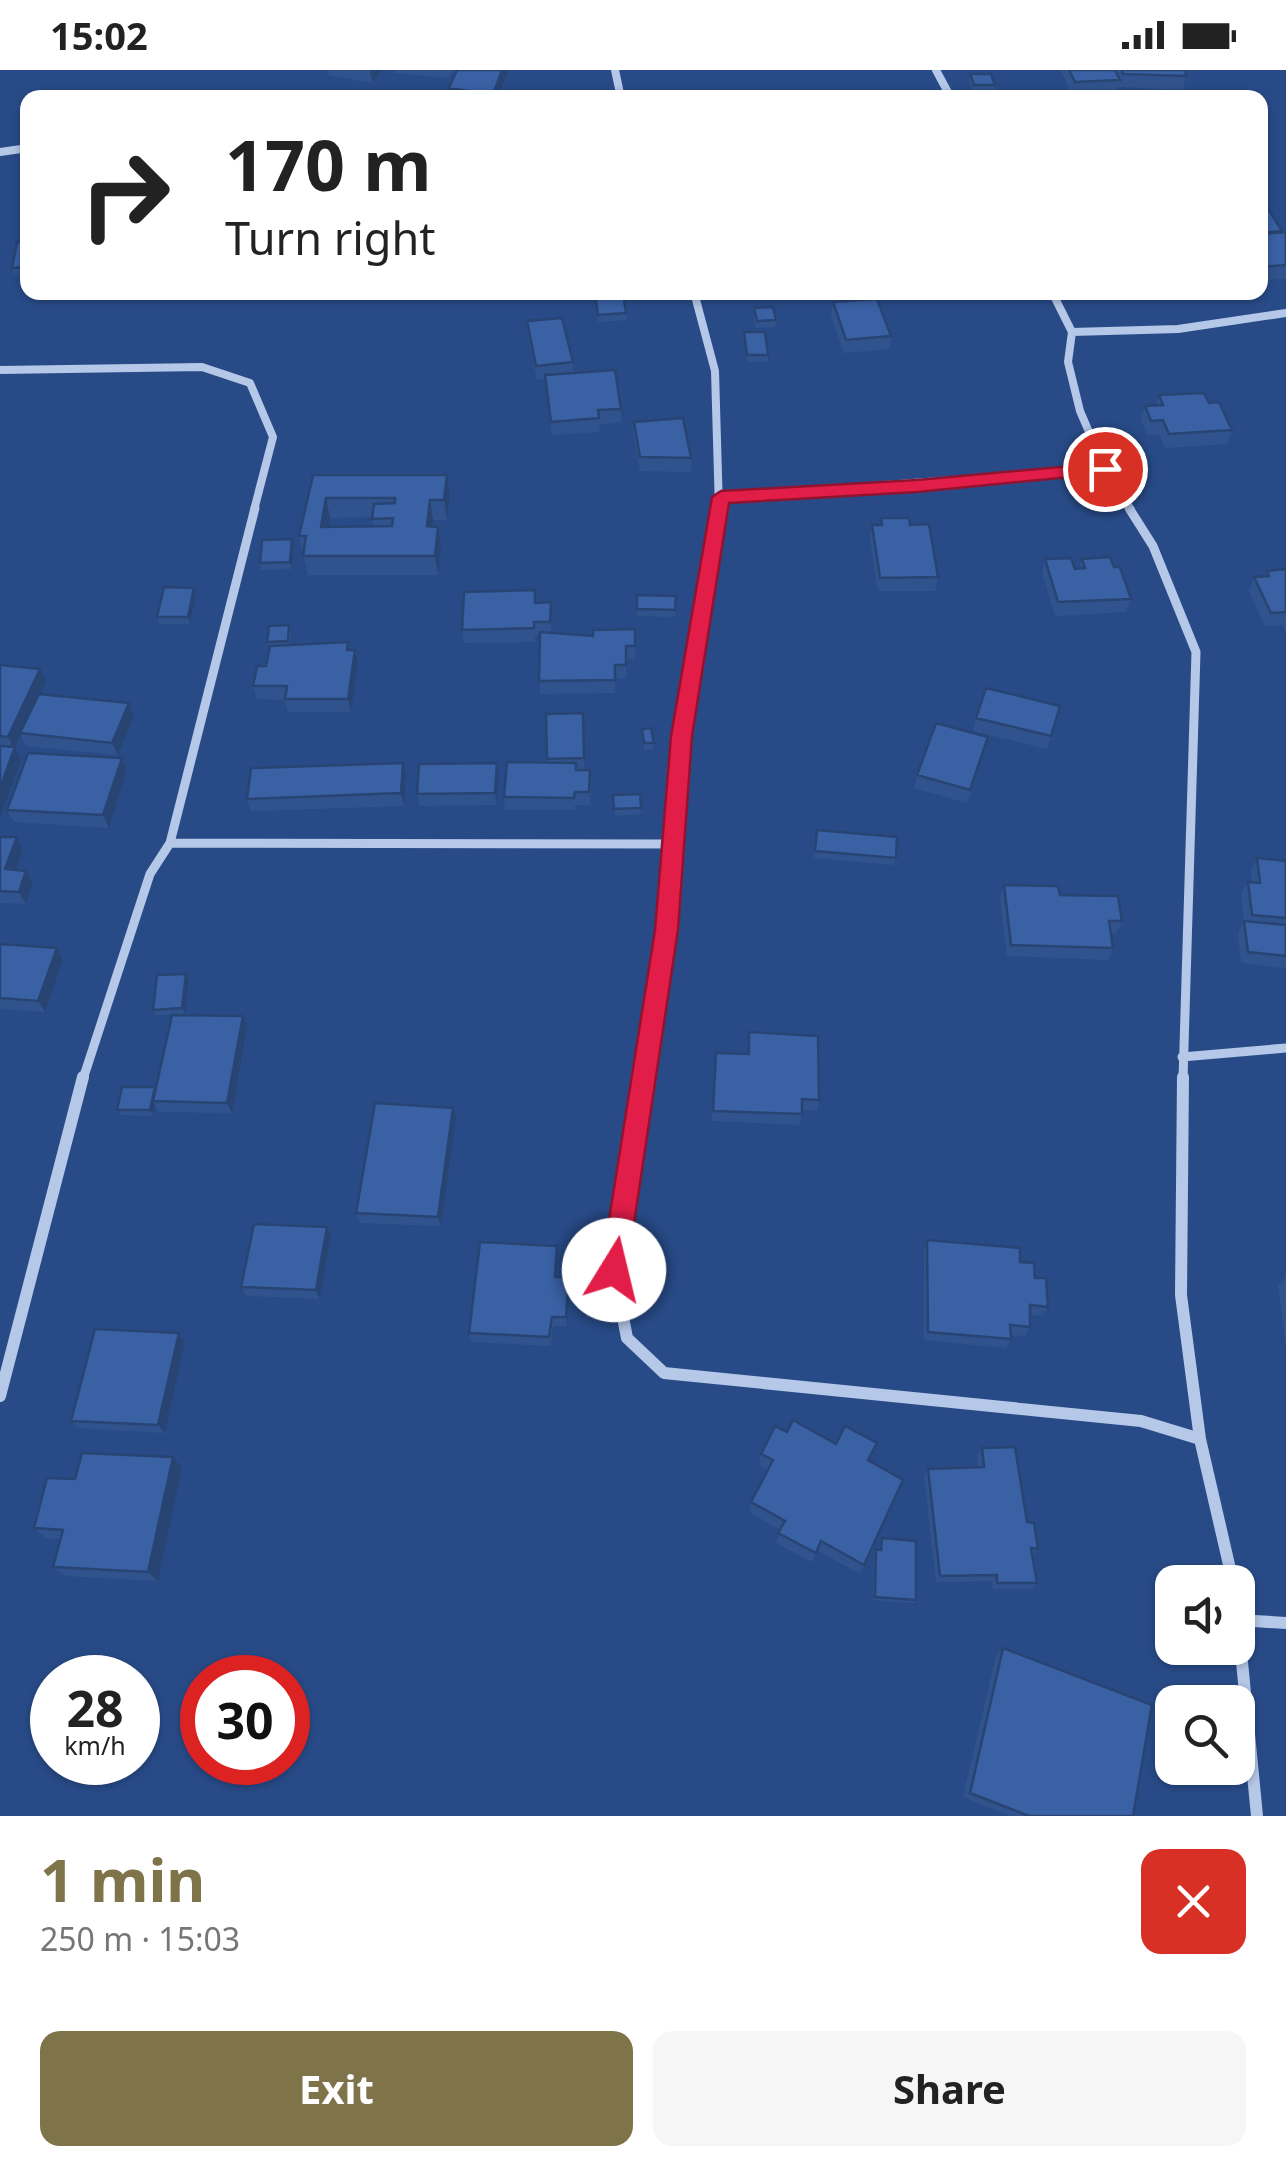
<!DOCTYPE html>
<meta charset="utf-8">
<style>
:root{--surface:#fff;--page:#f6f6f6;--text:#222;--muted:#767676;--accent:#7f734a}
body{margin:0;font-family:"Noto Sans",sans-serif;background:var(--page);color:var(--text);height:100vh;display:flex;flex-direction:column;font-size:38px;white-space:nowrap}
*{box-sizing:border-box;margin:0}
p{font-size:32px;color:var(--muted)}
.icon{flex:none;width:55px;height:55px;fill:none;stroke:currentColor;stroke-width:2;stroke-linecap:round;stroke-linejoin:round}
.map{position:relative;height:1746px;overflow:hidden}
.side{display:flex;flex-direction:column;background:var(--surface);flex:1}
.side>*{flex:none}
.guide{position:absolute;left:20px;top:20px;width:1248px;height:210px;border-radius:20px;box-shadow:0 2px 8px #0004;background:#fff;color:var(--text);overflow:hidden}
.tools{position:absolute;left:1155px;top:1495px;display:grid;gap:20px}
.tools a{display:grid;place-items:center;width:100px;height:100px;border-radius:20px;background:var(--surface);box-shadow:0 2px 8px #0004;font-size:50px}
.speed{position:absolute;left:30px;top:1585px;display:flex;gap:20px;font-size:50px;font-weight:700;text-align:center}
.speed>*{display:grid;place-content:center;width:130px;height:130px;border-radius:50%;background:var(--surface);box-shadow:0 2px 8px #0004;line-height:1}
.speed small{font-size:25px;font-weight:400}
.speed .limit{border:15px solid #d22;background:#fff;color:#111}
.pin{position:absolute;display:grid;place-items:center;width:85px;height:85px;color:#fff;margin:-42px;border:5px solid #fff;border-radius:50%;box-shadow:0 2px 10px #0007}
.me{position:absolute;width:110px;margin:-55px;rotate:9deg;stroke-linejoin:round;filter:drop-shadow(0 0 8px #0008)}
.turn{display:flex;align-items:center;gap:35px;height:210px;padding:0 40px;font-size:45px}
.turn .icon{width:130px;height:130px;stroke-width:2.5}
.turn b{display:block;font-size:70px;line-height:85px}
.round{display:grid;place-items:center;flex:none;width:105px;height:105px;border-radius:20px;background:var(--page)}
.overview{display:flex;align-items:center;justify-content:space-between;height:170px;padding:0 40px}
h1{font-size:60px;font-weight:700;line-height:75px;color:var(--accent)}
.button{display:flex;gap:20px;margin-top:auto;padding:20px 40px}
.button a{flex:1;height:115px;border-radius:20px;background:var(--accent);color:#fff;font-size:40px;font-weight:700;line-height:115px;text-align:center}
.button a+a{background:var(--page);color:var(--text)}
.status{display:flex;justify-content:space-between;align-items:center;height:70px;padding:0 50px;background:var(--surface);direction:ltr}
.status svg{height:28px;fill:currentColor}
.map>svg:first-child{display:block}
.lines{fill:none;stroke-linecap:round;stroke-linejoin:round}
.minor-far2{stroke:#b5c8e8;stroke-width:8}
.minor-far1{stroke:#b5c8e8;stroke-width:9}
.minor{stroke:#b5c8e8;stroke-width:12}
.wall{fill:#31538d;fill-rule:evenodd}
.shaded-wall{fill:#284473}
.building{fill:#3961a4;stroke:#284473;stroke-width:2.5;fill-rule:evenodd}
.route{fill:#e11d48;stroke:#92132f;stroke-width:2.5}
</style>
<div class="status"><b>15:02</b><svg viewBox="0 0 49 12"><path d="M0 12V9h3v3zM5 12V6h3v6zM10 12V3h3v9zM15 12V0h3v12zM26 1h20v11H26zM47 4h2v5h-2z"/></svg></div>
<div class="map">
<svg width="1286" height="1746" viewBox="0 0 1286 1746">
<rect width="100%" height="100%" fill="#284b88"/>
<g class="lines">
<path class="minor-far2" d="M615,0l6,28
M936,0l15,28
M0,82l28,-4
M694,222l21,79 4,139
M1052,222l20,40 -4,30 12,49 25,58 26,41
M1072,262l106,-3 108,-16
M0,300l202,-3 48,16 23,54 -19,73
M721,427l384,-28"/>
<path class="minor-far1" d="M1129,438l24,38 43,106 -13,427
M170,773l85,-335
M1182,987l104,-9
M83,1009l67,-205 20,-31 503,1
M644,1009l23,-149 14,-194 38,-228"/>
<path class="minor" d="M644,1007l-30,193 13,68 37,35 477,48 59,18
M1183,1007l-2,218 19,144 33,143
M0,1326l83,-319
M1238,1550l48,3
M1238,1551l19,195"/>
</g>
<path class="wall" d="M328,0h54l-10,13 -43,-8z
M394,0h59l-4,8 -54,-5z
M457,0l41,28h-48l-1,-10z
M1061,0h54l2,5 -1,-5h69l1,6 -3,14 -64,-3v-3l-3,10 -44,2z
M970,4l25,11 -1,6 -21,1 -4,-11z
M1260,139l22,24 4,-1v47l-26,1z
M28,172v33h-14l-2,-7z
M595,223l31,20 1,7 -29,2z
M833,232l58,34 -2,13 -45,4 -13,-37z
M754,238l22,12 -1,7 -19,1 -3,-13z
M527,251l46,41v11l48,36v13l-22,2 1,8 -48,3 -7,-56 -8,1 -9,-45z
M744,262l24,23v7h-21z
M1159,325l50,8 23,27 -5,14 -62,4 -6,-14 -12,1 -6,-15 4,-14h11z
M634,352l57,36v14l-51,-1 -6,-35z
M313,405l137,19 -3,26h-14l-1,6 9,20 -3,29h-130l-9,-39zM372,447l1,10h-44l1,-9z
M881,448l29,7 28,52 -3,14h-57l-8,-53 2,-13h8z
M294,476l-2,23 -31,1 -1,-7z
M1045,489l30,10h4l3,-10 32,8 17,32 -5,13 -71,4 -13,-44z
M1286,499v63l-4,-7 -17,1 -16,-35 5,-14 11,-1 2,-5z
M196,524l-6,30h-31l-2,-7z
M637,525l39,1 -1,21 -38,-1z
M536,532h15v31l42,3 42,-7v30h-9v19h-11v15l-75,1v-59l-5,1v6l-71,1 -2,-13z
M289,555l2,7 -1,13 60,5 8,13 -7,49h-63l-3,-12 -28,-1 -4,-13 13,-20 3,-17 -2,-7z
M0,595l46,17 -6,12 89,9 5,13 -16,39 -92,-9 -5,-11 -6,12 6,13 -21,58z
M1060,636l-13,43 -74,-18 3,-13z
M583,643l1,57 7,13 -1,22h-15v5h-70l-1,-13 43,-34 -1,-49z
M642,659l12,14v6l-10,1z
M985,680l-18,53 -53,-15 3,-13z
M122,688l5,12 -18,58 -95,-6 -7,-12z
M497,693l1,13 -1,29 -77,1 -3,-12z
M406,706l-2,30 -153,5 -4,-12z
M640,724l1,20 -26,2 -2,-21z
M817,760l79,28 -2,7 -80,-7z
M0,767h17l6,13 -7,20 17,13 -7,21 -26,-1z
M1257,788l29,3v107l-45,-5 -3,-30 6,-12 -3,-27 7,-12h4l-1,-11z
M1004,815l56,10 62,26 -6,12h-5l2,15 -5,12 -101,-4 -7,-59z
M0,874l63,16 -18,52 -45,-3z
M189,910l-4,34 -30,1 -2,-5z
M243,946l4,12 -15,85 -73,-1 -4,-7 -2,11 -33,-1 -3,-5 39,-21z
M749,962l70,68 -2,11 -15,-1 -2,15 -88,-4 4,-68 32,1z
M453,1038l3,10 -15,108 -81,-3 -4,-10z
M331,1166l-11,63 -74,-3 -5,-9z
M927,1170l93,22 15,16 13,29 -6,9 -12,-1v12l-5,9 -14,-1v4l-5,9 -82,-8v-90z
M557,1176l1,9 -1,22h12l1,9 -3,40h-14l-3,20 -79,-4 -2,-9z
M1286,1207v69l-8,-60z
M185,1272l-20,91 -87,-5 -7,-7z
M787,1362l82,29 34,19 -43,94 -43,-24 -5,12 -36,-19 4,-13 -31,-18 2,-10 17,-32 -9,-5 2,-11z
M982,1378l45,74 11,27 -6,6 5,28 -6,6h-38l-1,-8 -56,1 -12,-106 4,-7 50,-1 -1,-13z
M173,1387l9,11 -24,113 -93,-5 -12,-9 7,-28 -14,-1 -12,-10 41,-49z
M882,1468l34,62 -2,3 -41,-3 1,-48 2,-3h3z
M1003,1578l130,168h-123l-47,-19 33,-141z"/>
<path class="shaded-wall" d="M370,0h12l-10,13z
M502,0h6l-10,28h-5z
M447,405l3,19 -3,26 -3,-20z
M326,428l4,20 -4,28 -5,-19z
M430,430l3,20 -3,26 -3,-20z
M438,457l3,19 -3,29 -3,-19z
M292,469l2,7 -2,23 -2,-7z
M194,518l2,6 -6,30 -2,-7z
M355,580l3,13 -7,49 -3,-13z
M40,599l6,13 -31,65 6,13 -21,58v-30l14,-38 -6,-13z
M129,633l5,13 -16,39 -6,-12z
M122,688l5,12 -18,58 -6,-13z
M403,693l3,13 -2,30 -3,-13z
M497,693l1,13 -1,29 -2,-12z
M17,767l6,13 -11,31 -7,-12z
M26,801l7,12 -7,21 -7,-12z
M57,878l6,12 -18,52 -7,-11z
M186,904l3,6 -4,34 -3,-6z
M243,946l4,12 -15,85 -5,-10z
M155,1017l3,6 -5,8 2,4 -2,11 -3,-6z
M453,1038l3,10 -15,108 -3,-9z
M327,1157l4,9 -11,63 -4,-9z
M569,1207l1,9 -3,40 -1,-9z
M179,1263l6,9 -20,91 -7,-8z
M173,1387l9,11 -24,113 -10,-9z"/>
<path class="building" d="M457,0h45l-9,25 -44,-7z
M1069,0h46l5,10 -45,2z
M1122,0h63l1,6 -63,-2z
M970,4h21l4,11h-21z
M1260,139h8l14,22 -22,2z
M1286,162v33l-26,2v-33z
M17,172h11v25l-16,1z
M623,222l3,21 -28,2 -3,-22z
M877,229l14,37 -45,4 -13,-38z
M773,237l3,13 -19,1 -3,-13z
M562,248l11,44 -37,4 -9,-45z
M744,262h21l3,23h-21z
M615,300l6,39 -23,1 1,8 -48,4 -6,-47z
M1204,323l5,10 10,-1 13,28 -63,4 -6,-14 -12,1 -6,-15 18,-1 -4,-10z
M683,348l8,40 -51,-1 -6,-35z
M313,405h134l-3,25h-14l-3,26 11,1 -3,29h-132l3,-20h-7zM326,428h69v5l-21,1 -2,15 21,-1 -1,8 -71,1z
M881,448h28l1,7 19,-1 9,53 -58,1 -8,-53h10z
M292,469l-2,23 -30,1 2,-23z
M1110,487l4,10h6l11,32 -73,3 -13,-43 26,-1 4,11 10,-1 -3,-9z
M1286,499v43l-15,1 -17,-36 15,-1 -2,-5z
M164,517l30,1 -6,29h-31z
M535,520v13l16,-1 -1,20h-16v6l-72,2 2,-38z
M637,525l39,1 -1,14 -38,-1z
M289,555l-1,16 -21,1 2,-16z
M635,559v17h-9v19h-11v15l-76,1 1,-49 53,4v-6z
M348,572l-1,8h8l-7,49h-63l2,-13h-34l4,-20h9l4,-20z
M0,595l40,4 -32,68 -8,-1z
M986,618l74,18 -9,30 -75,-18z
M39,624l90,9 -17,40 -92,-10z
M583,643l1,45 -37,1 -1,-45z
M936,653l52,14 -18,53 -53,-15z
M651,658l3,15h-10l-2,-14z
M0,676l15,1 -15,41z
M28,683l94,5 -19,57 -96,-5z
M507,692l69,1v7h14l-1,22h-14l-1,6 -70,-1z
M403,693l-2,30 -154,6 4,-31z
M497,693l-2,30 -78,1 2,-30z
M640,724l1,14 -27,1 -1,-14z
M817,760l80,7 -1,21 -81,-7z
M0,767h17l-12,32 21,2 -7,21 -19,-1z
M1257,788l29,3v57l-34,-3 -4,-33 12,1z
M1004,815l54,1 2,9 58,1 4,25h-13l4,27 -102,-3z
M1244,851l42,4v31l-38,-4z
M0,874l57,4 -19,53 -38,-3z
M186,904l-4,34 -29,2 4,-35z
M172,945l71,1 -16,87 -74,-2z
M749,962l69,4 1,64 -17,-1v15l-89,-3 3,-58 33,1z
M122,1017h33l-5,23h-33z
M375,1033l78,5 -15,109 -82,-4z
M254,1154l73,3 -11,63 -75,-3z
M927,1170l93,8v14l14,1 1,15h11l2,29 -18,-2v22l-20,-2 1,14 -83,-7z
M480,1172l77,4 -2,31h14l-3,40h-14l-3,20 -80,-4z
M95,1259l84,4 -21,92 -87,-4z
M793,1350l43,24 9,-18 32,17 -9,17 35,20 -39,85 -43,-24 -5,12 -38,-20 7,-12 -34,-19 22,-42 -12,-6 14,-28 12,6z
M1015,1377l12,75 7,1 4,26 -7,-1 6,35h-40v-8l-57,1 -12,-107 56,-2 -2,-19z
M82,1383l91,4 -25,115 -95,-5 10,-37 -29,-2 13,-50 28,1z
M882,1468l34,3v59l-41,-3 1,-48 5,1z
M1003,1578l149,57 -19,111h-104l-59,-23z"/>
<path class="route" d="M1105,393l9,6 -3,4 -194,19 -188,11 -37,233 -14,194 -51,340 -4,8 -9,4 -9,-4 -4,-8 54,-340 16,-194 41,-239 9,-6 196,-11z"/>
</svg>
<div class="tools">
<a><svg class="icon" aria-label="sound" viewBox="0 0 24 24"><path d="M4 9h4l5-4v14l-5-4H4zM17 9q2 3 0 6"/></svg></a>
<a><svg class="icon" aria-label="search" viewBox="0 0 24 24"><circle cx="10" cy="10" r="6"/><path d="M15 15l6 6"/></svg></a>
</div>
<div class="speed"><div>28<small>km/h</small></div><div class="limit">30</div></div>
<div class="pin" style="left:1105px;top:399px;background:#d93025"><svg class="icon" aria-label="arrive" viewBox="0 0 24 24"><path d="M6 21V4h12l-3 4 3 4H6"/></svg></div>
<svg class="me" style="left:614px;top:1200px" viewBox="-20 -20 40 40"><circle r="19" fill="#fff"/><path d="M0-13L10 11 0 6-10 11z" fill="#e11d48"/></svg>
<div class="guide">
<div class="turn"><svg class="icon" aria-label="right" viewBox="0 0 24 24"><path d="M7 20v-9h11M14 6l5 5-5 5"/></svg><div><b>170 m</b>Turn right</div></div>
</div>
</div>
<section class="side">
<div class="overview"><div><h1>1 min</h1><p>250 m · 15:03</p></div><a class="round" style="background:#d93025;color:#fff"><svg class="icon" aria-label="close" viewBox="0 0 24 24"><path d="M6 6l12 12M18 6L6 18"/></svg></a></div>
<div class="button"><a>Exit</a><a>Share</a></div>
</section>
